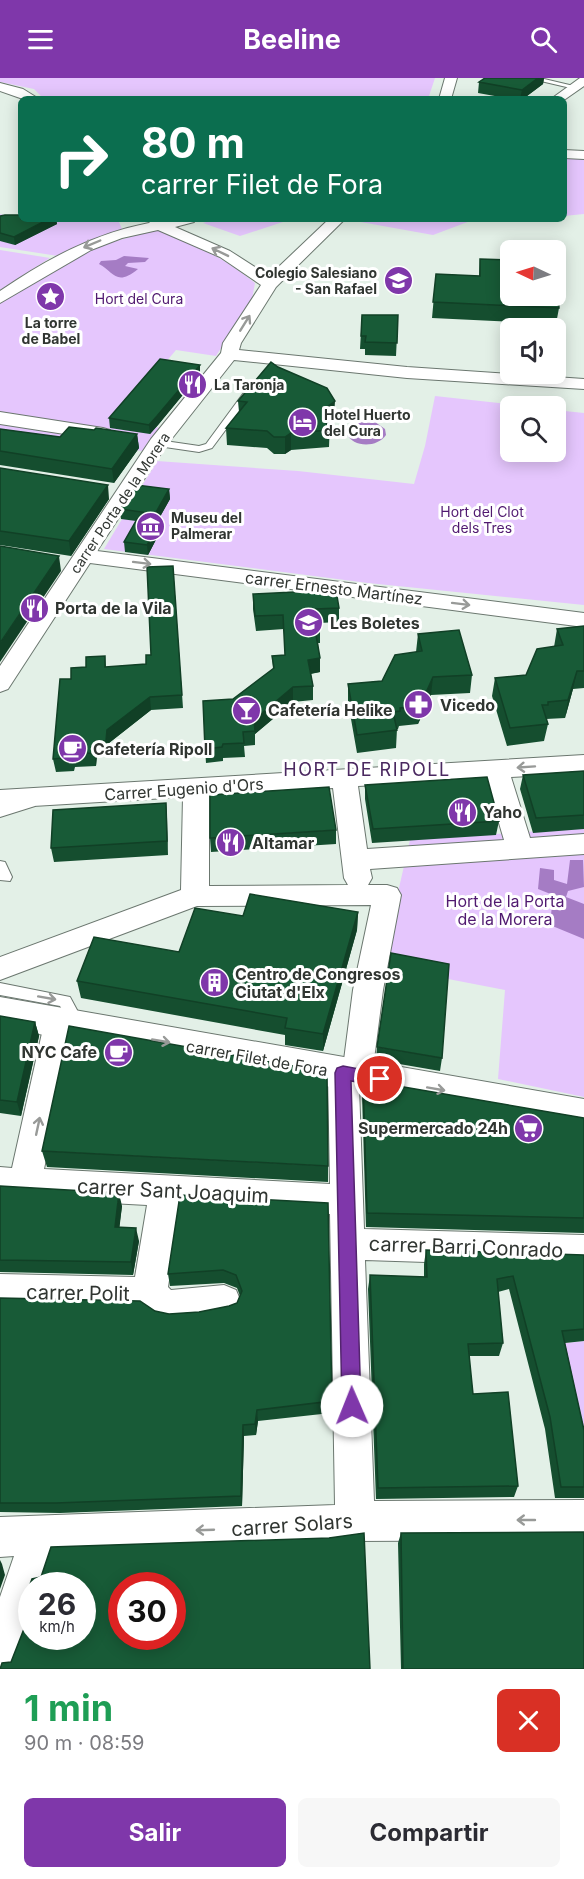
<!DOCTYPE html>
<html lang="es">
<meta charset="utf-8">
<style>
:root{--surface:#fff;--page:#f7f7f7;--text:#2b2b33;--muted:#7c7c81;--accent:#7f37aa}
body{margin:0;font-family:Inter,sans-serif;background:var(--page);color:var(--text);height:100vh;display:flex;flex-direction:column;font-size:22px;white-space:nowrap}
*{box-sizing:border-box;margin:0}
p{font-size:20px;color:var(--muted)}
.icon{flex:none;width:33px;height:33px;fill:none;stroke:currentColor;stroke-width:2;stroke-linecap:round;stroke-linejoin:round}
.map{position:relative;height:1591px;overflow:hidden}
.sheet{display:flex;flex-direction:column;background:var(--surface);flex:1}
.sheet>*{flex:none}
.hud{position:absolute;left:18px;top:18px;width:549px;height:126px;border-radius:9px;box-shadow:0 3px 15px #0003;background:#0b6e4f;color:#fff;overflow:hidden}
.needle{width:39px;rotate:274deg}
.fabs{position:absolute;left:500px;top:162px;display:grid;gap:12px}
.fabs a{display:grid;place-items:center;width:66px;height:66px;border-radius:9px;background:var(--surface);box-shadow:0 3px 15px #0003;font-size:30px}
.speed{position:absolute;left:18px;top:1494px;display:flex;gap:12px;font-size:30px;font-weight:700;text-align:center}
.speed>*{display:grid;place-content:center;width:78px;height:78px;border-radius:50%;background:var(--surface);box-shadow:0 3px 15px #0003;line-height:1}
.speed small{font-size:15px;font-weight:400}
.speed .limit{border:9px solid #d22;background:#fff;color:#111}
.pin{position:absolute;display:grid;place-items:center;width:51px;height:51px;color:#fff;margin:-26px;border:3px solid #fff;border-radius:50%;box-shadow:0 2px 6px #0007}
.me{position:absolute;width:66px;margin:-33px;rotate:359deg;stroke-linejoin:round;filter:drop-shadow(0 0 4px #0008)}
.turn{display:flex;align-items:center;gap:21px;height:126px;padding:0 24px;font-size:27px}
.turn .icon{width:78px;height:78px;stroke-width:2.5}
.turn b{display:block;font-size:42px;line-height:51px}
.round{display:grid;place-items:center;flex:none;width:63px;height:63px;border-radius:9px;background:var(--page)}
.headline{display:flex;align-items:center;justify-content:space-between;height:102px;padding:0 24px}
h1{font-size:36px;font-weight:700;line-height:45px;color:#1e9e55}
.button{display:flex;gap:12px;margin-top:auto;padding:12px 24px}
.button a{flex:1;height:69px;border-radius:9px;background:var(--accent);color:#fff;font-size:24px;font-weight:700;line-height:69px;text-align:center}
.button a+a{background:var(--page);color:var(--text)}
header{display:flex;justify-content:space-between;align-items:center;height:78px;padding:0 24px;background:var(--accent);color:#fff;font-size:27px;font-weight:700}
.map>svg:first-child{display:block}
.green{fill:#e5c6fd}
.water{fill:#a57cc4}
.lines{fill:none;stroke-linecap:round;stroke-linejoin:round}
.lane-casing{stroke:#6b776f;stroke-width:2}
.street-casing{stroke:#6b776f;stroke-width:2}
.secondary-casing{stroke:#6b776f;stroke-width:2}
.lane{fill:#fff;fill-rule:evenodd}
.street{fill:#fff;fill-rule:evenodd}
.secondary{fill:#fff;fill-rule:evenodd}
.wall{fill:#154e2f}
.shaded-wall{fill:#114026}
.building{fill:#185b37;stroke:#114026;stroke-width:1.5;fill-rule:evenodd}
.oneway{stroke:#989a98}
.route{fill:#7f37aa;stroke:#53246e;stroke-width:1.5}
.labels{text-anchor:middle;stroke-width:6;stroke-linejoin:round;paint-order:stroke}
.far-poi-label{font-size:14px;font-weight:bold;fill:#303531;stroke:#fff;text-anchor:start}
.far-park-label{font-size:14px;fill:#501970;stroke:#fff}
.far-street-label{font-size:14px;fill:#303531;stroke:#fff}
.street-label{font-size:16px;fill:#303531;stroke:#fff}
.poi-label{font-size:16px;font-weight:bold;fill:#303531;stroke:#fff;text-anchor:start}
.park-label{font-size:16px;fill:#501970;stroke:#fff}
.neighbourhood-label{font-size:18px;letter-spacing:1.5px;fill:#4a2860;stroke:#fff}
.near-street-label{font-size:20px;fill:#303531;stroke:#fff}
</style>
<header><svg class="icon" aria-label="menu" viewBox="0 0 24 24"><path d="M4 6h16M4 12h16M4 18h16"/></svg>Beeline<svg class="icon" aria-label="search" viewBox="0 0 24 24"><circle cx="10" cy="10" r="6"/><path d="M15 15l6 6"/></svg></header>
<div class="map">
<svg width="584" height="1591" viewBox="0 0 584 1591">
<rect width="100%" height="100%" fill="#e3f0e7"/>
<path class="green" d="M0,0h435l-7,21h-384l-10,-10 -34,-7z
M564,77l20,1v58l-20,2z
M0,136l41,10 7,-5h64l7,3 3,7 -64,27 -58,-9z
M216,141h76l-52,17 -37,-13z
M344,141h157l-28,1 -40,15z
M158,151c36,13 67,30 97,54l-3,16 -36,57 -40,-6 -59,70 43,8 -18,23 -71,-11h-71v-137l92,-55z
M0,172l50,8 -50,32z
M435,318l91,10h-16v46h45v-42l29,3v192l-216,-22 -264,-34 53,-88 141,10 116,13 11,-38z
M584,750v269l-86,-18 7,-89 -124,-24 29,-126z
M584,1263v110l-27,-107z"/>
<path class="water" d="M124,178l25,2 -4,4 -17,1 -3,3 13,3c-22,18 -24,3 -39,-5l2,-3 15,-1z
M367,336h5l3,8 10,7 1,6c-9,13 -33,13 -40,-2l3,-7 14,-5 -2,-4z
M570,782h13l1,27 -16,4 -2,6 18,7v35l-34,-14 3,-30 -15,-6 2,-21 14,2v10l13,4z"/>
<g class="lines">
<defs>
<path id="lane" d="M528,0h12l38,9 -3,2z
M245,313l8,2 -41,55 -13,4 -41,-6 -5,-3 5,-3 41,6 7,-2z
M30,720l6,5 -1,3 -35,11v-10z
M0,783l5,1 7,15 -2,4 -10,-1z
M0,905l70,14 14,26 -2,4 -5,2 -5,-2 -12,-21 -60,-11z"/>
<path id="street" d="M445,0h12l-6,21h-12z
M580,0h4v8l-20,14 -13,-1z
M0,5l23,6 16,10h-16l-23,-8z
M564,72l20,1v8l-20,-1z
M171,141h25l-2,3 -19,5 55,24 39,25 60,-57h16l-69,68 -35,56 -2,7 168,17 177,12v10l-177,-11 -173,-18 -68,86 -69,105 487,62v14l-494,-64 -82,126 -8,3v-26l151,-227 70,-86 2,-10 38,-58 -41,-28 -62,-27 -36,8 -31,12 -91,53v-12c47,-32 93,-57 149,-68l2,-2z
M0,334l103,16 7,2 2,4 -2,4 -7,2 -103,-16z
M584,677v18l-73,4 19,61 54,-4v20l-214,15 2,9 -4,7h19l10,3 4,7 -18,95 -11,85 -4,9 -9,3 5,142 220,6v32l-219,-7 9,241 210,-1v40l-229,1 -27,5 -274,9 -10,31h-12v38l-17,45h-15v-72l14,-41 -14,1v-40l335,-12 -5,-291 -150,-8 -12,81 3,3 53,-5 12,5 5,12 -5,12c-13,5 -58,13 -72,9 -9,-1 -15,-7 -21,-12l-143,-3v-34l135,3 12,-72 -147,-8v-30l12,1 32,-144 4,-9 11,-3 11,3 4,9 -30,145 286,15 -2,-111 4,-9 12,-4 9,-70 18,-85 -174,1 -197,74v-23l181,-67 2,-93 -183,11v-18zM486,701l18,61 -137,9 -9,-63zM333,710l11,90 4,7 -139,1v-91z"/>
<path id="secondary" d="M0,919l584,102v34l-584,-106z"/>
</defs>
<use href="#lane" class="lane-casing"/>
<use href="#street" class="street-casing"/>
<use href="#secondary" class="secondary-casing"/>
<use href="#lane" class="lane"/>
<use href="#street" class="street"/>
<use href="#secondary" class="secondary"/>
</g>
<path class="wall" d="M485,0h59l-1,6 -20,15h-12l-33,-6 1,-11z
M0,138l21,3h35l1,5 -42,21 -15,-4z
M480,181l79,49 -3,16 -124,-6 4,-44 43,2z
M362,237h36l-2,41 -31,-1v-6h-5z
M271,284l63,56 -4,3 -1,26 -38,3 -6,4h-11l-7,-6 -40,-3 -1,-17 13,-16 -1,-11z
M200,296l-42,51 -8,9 -40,-6 -1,-10z
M0,351l60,8 34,-7 43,4 2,14 -25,35 -114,-18z
M0,390l109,31 -38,57 -71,-11z
M169,411l1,10 -13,23h3v10l-12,23 -23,-3 -1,-10 12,-21 -15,-2 -1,-10z
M173,488l10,142 -32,2 -42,33 -1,11 -11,1 -1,11 -21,1 -1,4 -18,1 -3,-13 18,-80 15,-12 19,-11 1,11 40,-3 5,-9z
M253,516l86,14v14l-20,1 1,6v14h-2l2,29 -9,2 2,12v14l-20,2 -38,32v11l-11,1 1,11 -22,1v3l-17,2 -1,-14 68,-80 -1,-13 13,-1 -1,-26 -28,2 -3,-22z
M584,548v62l-11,1 -8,29 -19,1 2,5 -4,17 -37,5 -15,-50 3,-18 31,-3 28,-28 3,-18z
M418,556l54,41 -2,18 -39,2 -13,29 -19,2 -1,3h-1l-1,19 -39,5 -9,-51v-18l34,-3 34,-29z
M584,693v58l-51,4 -13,-44 3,-14z
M365,707l134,36 -3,14 -124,8 -7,-44z
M166,725l2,52 -114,7 -3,-14z
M336,752v14l-125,8 -1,-14z
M358,834l-1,18 -34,121 -38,-6v-10l-204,-37 -4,-17 102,-29 64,-36z
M0,938l35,6 4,14 -18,80 -21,-3z
M377,969l65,11 -2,13 -64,-11z
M363,1002l221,38v115l-218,-6 -4,-132z
M42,1073l286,15v16l-281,-15z
M0,1108l122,20 -3,22 20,13 -6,34 -133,-3z
M180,1117l152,206 -1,12 -73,8 -2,14 -12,1 -2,70 -182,7 -60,-1v-214l155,13 14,3 30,-2 30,-6 8,-3 3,-7 -3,-8 -13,-5 -54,3 -2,-12z
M426,1172l158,5v86l-19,2 19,87v68h-29l-10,-69 -36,-140 -11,3 5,51 -4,13h-30l4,38 45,92 -4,11 -138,2 -8,-210 2,-14 54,2v-13z
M401,1455l183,136h-183l-3,-126z"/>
<path class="shaded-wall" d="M538,0h6l-1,6 -20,15h-3l2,-9z
M49,141h7l1,5 -42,21 -1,-8z
M200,287v9l-42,51 -8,9 -1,-9z
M335,323l-1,17 -4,3 -1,9 -5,-11 3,-12z
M291,355v17l-6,4v-17z
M137,356l2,14 -25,35 -2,-14z
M108,407l1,14 -38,57 -2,-15z
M169,411l1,10 -14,25 -1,-10z
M160,444v10l-12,23 -1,-10z
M59,478l2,15 -61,91v-19z
M320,580v14l-12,2v-14z
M577,593l-4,18 -8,29 3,-18z
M433,599l-2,18 -13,29 2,-18z
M293,609v15l-38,32 -1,-14z
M150,619l1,13 -42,33 -1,11 -2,-13 1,-11z
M95,663l2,14 -1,11 -2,-13z
M166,725l1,14 1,38 -1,-14z
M358,834l-1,18 -34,121v-17z
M35,944l4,14 -18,80 -4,-14z
M119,1115l3,13 -4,34 -3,-13z
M136,1150l3,13 -6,34 -2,-13z
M257,1332l1,11 -2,14 -1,-11z
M243,1347l1,11 -2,70 -1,-10z
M0,1482l2,4 3,11 -5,14z"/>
<path class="building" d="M485,0h53l-16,12 -43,-8z
M5,137h16v4h28l-35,18 -14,-4v-17z
M480,181l30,1v36h45v-33h1l3,45 -126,-6 3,-28 44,2z
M362,237h36l-1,28 -32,-1 1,-6h-5z
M160,281l40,6 -43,51 -8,9 -40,-7z
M271,284l7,5 49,21 8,13 -8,6 3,7 -6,5 6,11 -39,3 -6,4h-11l-7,-6 -41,-3 21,-26 -9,-1z
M69,349l25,3 2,-2 41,6 -25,35 -112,-18v-22l60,8z
M0,390l108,17 -39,56 -69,-10z
M136,407l33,4 -14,25 -35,-5z
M137,441l23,3 -13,23 -23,-3z
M0,468l59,10 -59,87z
M173,488l9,129 -32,2 -43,33 -1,11h-11l-1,12 -22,1v3l-19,2 7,-80h11v-11l15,-1v-10l19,-1v11l41,-3v-9h5l-4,-88z
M336,512l3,18 -23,1 4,20h-5l5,29 -12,2 5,26 -20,1 -39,33 1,11 -12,1 1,11 -21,1 -1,3 -17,2 -2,-48 30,-2 41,-31 -2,-12 13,-1 -2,-40 -28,1 -2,-22z
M584,548v45h-7l-9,29 -20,2v3h-6l6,19 -38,4 -15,-50 31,-3 11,-26 26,-4 -6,-16z
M459,552l13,45 -39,2 -13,29 -20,2v3l-7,1 4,18 -40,5 -9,-51 34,-3 13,-26 27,-4 -4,-17z
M584,693v44l-48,3 -13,-43z
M487,699l12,44 -126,8 -8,-44z
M329,709l7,43 -126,8v-43z
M166,725l1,38 -116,7 2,-38z
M250,816l108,18 -35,122 -38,-6 2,-10 -210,-37 17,-44 85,15 16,-44 48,8z
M391,875l58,11 -7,94 -65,-11z
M0,938l35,6 -18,80 -17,-2z
M69,948l258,46 1,94 -286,-15z
M363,1002l221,38v100l-217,-5z
M0,1108l119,7 -4,34 21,1 -5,34 -131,-2z
M180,1117l148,8 4,198 -75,9 -2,14 -12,1 -2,71 -185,7h-56v-205l140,3 15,10 14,3 30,-2 30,-6 8,-3 5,-12 -6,-16 -13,-5 -55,4z
M426,1172l158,5v74l-22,2 22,99v57h-23l-11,-70 -37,-141 -16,3 6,64 -35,1 5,50 35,-2 10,94 -140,2 -8,-213 57,2z
M584,1454v137h-181l-2,-136z
M364,1455l6,136h-370l2,-6 9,-1 18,-46v-29l3,-8 9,-2 10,-30 278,-9zM32,1508h50v50h-50zM122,1508h50v50h-50z"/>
<defs><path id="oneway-shaft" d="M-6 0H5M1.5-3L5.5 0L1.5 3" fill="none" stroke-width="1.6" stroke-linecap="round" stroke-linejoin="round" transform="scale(1.5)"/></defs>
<g class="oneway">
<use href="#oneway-shaft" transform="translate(92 166) rotate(157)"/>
<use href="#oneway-shaft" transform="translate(220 174) rotate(-154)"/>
<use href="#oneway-shaft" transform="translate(245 245) rotate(-58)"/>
<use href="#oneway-shaft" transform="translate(142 485) rotate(7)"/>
<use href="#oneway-shaft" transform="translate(461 526) rotate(7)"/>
<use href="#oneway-shaft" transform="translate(526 689) rotate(176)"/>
<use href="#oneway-shaft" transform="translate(47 920) rotate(10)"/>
<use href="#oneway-shaft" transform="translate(161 963) rotate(10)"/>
<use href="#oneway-shaft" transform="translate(436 1011) rotate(10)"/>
<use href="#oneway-shaft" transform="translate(38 1048) rotate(-78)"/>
<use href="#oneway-shaft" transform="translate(526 1442) rotate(180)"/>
<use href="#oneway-shaft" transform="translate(205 1452) rotate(178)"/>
</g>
<path class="route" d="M343,988l37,7 5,2 3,4 -3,5 -5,2 -29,-5 10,325 -3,6 -6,3 -7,-3 -3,-6 -7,-333 2,-5z"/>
<defs>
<symbol id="school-disc" viewBox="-11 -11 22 22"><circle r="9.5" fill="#7f37aa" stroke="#fff"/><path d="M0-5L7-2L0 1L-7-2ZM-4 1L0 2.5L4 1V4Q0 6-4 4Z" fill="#fff"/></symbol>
<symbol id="sight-disc" viewBox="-11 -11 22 22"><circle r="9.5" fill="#7f37aa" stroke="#fff"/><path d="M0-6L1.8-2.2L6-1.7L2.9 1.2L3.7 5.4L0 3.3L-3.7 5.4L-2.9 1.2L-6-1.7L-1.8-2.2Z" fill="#fff"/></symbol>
<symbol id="restaurant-disc" viewBox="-11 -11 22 22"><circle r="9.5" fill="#7f37aa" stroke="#fff"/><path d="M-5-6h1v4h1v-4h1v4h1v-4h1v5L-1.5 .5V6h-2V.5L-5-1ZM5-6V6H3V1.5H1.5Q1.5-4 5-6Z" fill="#fff"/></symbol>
<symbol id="hotel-disc" viewBox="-11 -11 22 22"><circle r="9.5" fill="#7f37aa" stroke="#fff"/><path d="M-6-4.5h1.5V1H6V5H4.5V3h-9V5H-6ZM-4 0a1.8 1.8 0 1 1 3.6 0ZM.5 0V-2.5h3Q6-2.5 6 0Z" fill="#fff"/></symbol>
<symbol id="museum-disc" viewBox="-11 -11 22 22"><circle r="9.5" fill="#7f37aa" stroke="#fff"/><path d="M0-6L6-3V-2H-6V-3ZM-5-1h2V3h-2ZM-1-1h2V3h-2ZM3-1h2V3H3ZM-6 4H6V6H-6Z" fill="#fff"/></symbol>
<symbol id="pharmacy-disc" viewBox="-11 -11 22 22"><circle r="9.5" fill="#7f37aa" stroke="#fff"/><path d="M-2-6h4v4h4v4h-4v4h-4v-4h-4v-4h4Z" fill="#fff"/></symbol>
<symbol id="bar-disc" viewBox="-11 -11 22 22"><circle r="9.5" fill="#7f37aa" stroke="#fff"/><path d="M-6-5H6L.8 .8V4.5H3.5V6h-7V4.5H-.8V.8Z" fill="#fff"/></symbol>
<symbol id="cafe-disc" viewBox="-11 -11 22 22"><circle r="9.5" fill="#7f37aa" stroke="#fff"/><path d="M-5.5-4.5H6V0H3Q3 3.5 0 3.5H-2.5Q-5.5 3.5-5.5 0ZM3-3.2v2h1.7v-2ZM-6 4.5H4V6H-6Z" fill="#fff"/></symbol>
<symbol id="building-disc" viewBox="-11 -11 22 22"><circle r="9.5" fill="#7f37aa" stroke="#fff"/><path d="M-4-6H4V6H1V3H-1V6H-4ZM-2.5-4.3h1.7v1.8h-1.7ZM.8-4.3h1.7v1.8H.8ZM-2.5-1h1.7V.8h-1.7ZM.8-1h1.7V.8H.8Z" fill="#fff"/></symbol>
<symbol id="supermarket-disc" viewBox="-11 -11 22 22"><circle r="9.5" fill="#7f37aa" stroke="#fff"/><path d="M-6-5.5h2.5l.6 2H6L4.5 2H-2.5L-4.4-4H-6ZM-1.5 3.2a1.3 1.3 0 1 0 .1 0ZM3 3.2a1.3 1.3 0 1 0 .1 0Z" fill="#fff"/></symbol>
</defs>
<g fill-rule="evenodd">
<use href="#school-disc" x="382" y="186" width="33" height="33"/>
<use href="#sight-disc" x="34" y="202" width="33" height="33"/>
<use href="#restaurant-disc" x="176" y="290" width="33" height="33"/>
<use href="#hotel-disc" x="286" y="328" width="33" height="33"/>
<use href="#museum-disc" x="134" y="432" width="33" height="33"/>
<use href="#restaurant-disc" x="18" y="514" width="33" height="33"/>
<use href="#school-disc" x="292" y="528" width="33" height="33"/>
<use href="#pharmacy-disc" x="402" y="610" width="33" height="33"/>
<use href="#bar-disc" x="230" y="616" width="33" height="33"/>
<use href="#cafe-disc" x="56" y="654" width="33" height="33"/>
<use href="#restaurant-disc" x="446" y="718" width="33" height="33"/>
<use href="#restaurant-disc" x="214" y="748" width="33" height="33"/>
<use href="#building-disc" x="198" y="888" width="33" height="33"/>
<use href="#cafe-disc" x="102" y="958" width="33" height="33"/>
<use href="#supermarket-disc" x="512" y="1034" width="33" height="33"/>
</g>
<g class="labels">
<g class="far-poi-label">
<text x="377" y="200" text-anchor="end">Colegio Salesiano<tspan x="377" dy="16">- San Rafael</tspan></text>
<text x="51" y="250" text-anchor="middle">La torre<tspan x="51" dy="16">de Babel</tspan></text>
<text x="214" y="312">La Taronja</text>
<text x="324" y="342">Hotel Huerto<tspan x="324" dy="16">del Cura</tspan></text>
<text x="171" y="445">Museu del<tspan x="171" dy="16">Palmerar</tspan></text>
</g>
<g class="far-park-label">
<text x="139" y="226">Hort del Cura</text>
<text x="482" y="439">Hort del Clot<tspan x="482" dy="16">dels Tres</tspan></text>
</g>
<g class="far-street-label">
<text transform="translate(120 425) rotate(-56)" y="5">carrer Porta de la Morera</text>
</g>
<g class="street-label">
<text transform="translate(334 510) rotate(7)" y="6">carrer Ernesto Martínez</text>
<text transform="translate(184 711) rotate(-4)" y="6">Carrer Eugenio d'Ors</text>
<text transform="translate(257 980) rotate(10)" y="6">carrer Filet de Fora</text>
</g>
<g class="poi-label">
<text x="55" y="536">Porta de la Vila</text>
<text x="330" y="551">Les Boletes</text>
<text x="440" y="633">Vicedo</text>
<text x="268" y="638">Cafetería Helike</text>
<text x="93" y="677">Cafetería Ripoll</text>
<text x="483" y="740">Yaho</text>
<text x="252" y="771">Altamar</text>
<text x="235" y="902">Centro de Congresos<tspan x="235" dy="18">Ciutat d'Elx</tspan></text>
<text x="97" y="980" text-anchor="end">NYC Cafe</text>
<text x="508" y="1056" text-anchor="end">Supermercado 24h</text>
</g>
<g class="park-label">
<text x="505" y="829">Hort de la Porta<tspan x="505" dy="18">de la Morera</tspan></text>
</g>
<g class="neighbourhood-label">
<text x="367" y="698">HORT DE RIPOLL</text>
</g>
<g class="near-street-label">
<text transform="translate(173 1113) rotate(3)" y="7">carrer Sant Joaquim</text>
<text transform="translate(466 1169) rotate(2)" y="7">carrer Barri Conrado</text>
<text transform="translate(78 1215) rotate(1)" y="7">carrer Polit</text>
<text transform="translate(292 1447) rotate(-4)" y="7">carrer Solars</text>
</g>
</g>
</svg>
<div class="fabs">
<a><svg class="needle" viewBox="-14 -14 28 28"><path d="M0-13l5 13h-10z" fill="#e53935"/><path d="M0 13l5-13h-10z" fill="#7c7c81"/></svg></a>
<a><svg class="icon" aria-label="sound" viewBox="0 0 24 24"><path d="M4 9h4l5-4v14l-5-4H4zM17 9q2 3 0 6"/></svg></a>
<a><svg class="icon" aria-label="search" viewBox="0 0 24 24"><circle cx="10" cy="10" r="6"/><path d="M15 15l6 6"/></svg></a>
</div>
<div class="speed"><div>26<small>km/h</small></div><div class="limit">30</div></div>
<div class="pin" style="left:380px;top:1001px;background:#d93025"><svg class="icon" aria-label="arrive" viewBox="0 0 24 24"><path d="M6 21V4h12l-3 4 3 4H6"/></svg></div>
<svg class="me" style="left:352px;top:1328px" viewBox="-20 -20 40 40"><circle r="19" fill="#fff"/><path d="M0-13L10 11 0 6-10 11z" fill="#7f37aa"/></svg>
<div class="hud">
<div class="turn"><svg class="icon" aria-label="right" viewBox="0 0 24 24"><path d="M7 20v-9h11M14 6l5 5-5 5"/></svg><div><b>80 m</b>carrer Filet de Fora</div></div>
</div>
</div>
<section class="sheet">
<div class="headline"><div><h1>1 min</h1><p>90 m · 08:59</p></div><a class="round" style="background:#d93025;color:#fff"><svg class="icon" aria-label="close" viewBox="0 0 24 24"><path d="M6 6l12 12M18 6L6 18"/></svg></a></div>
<div class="button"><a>Salir</a><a>Compartir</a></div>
</section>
